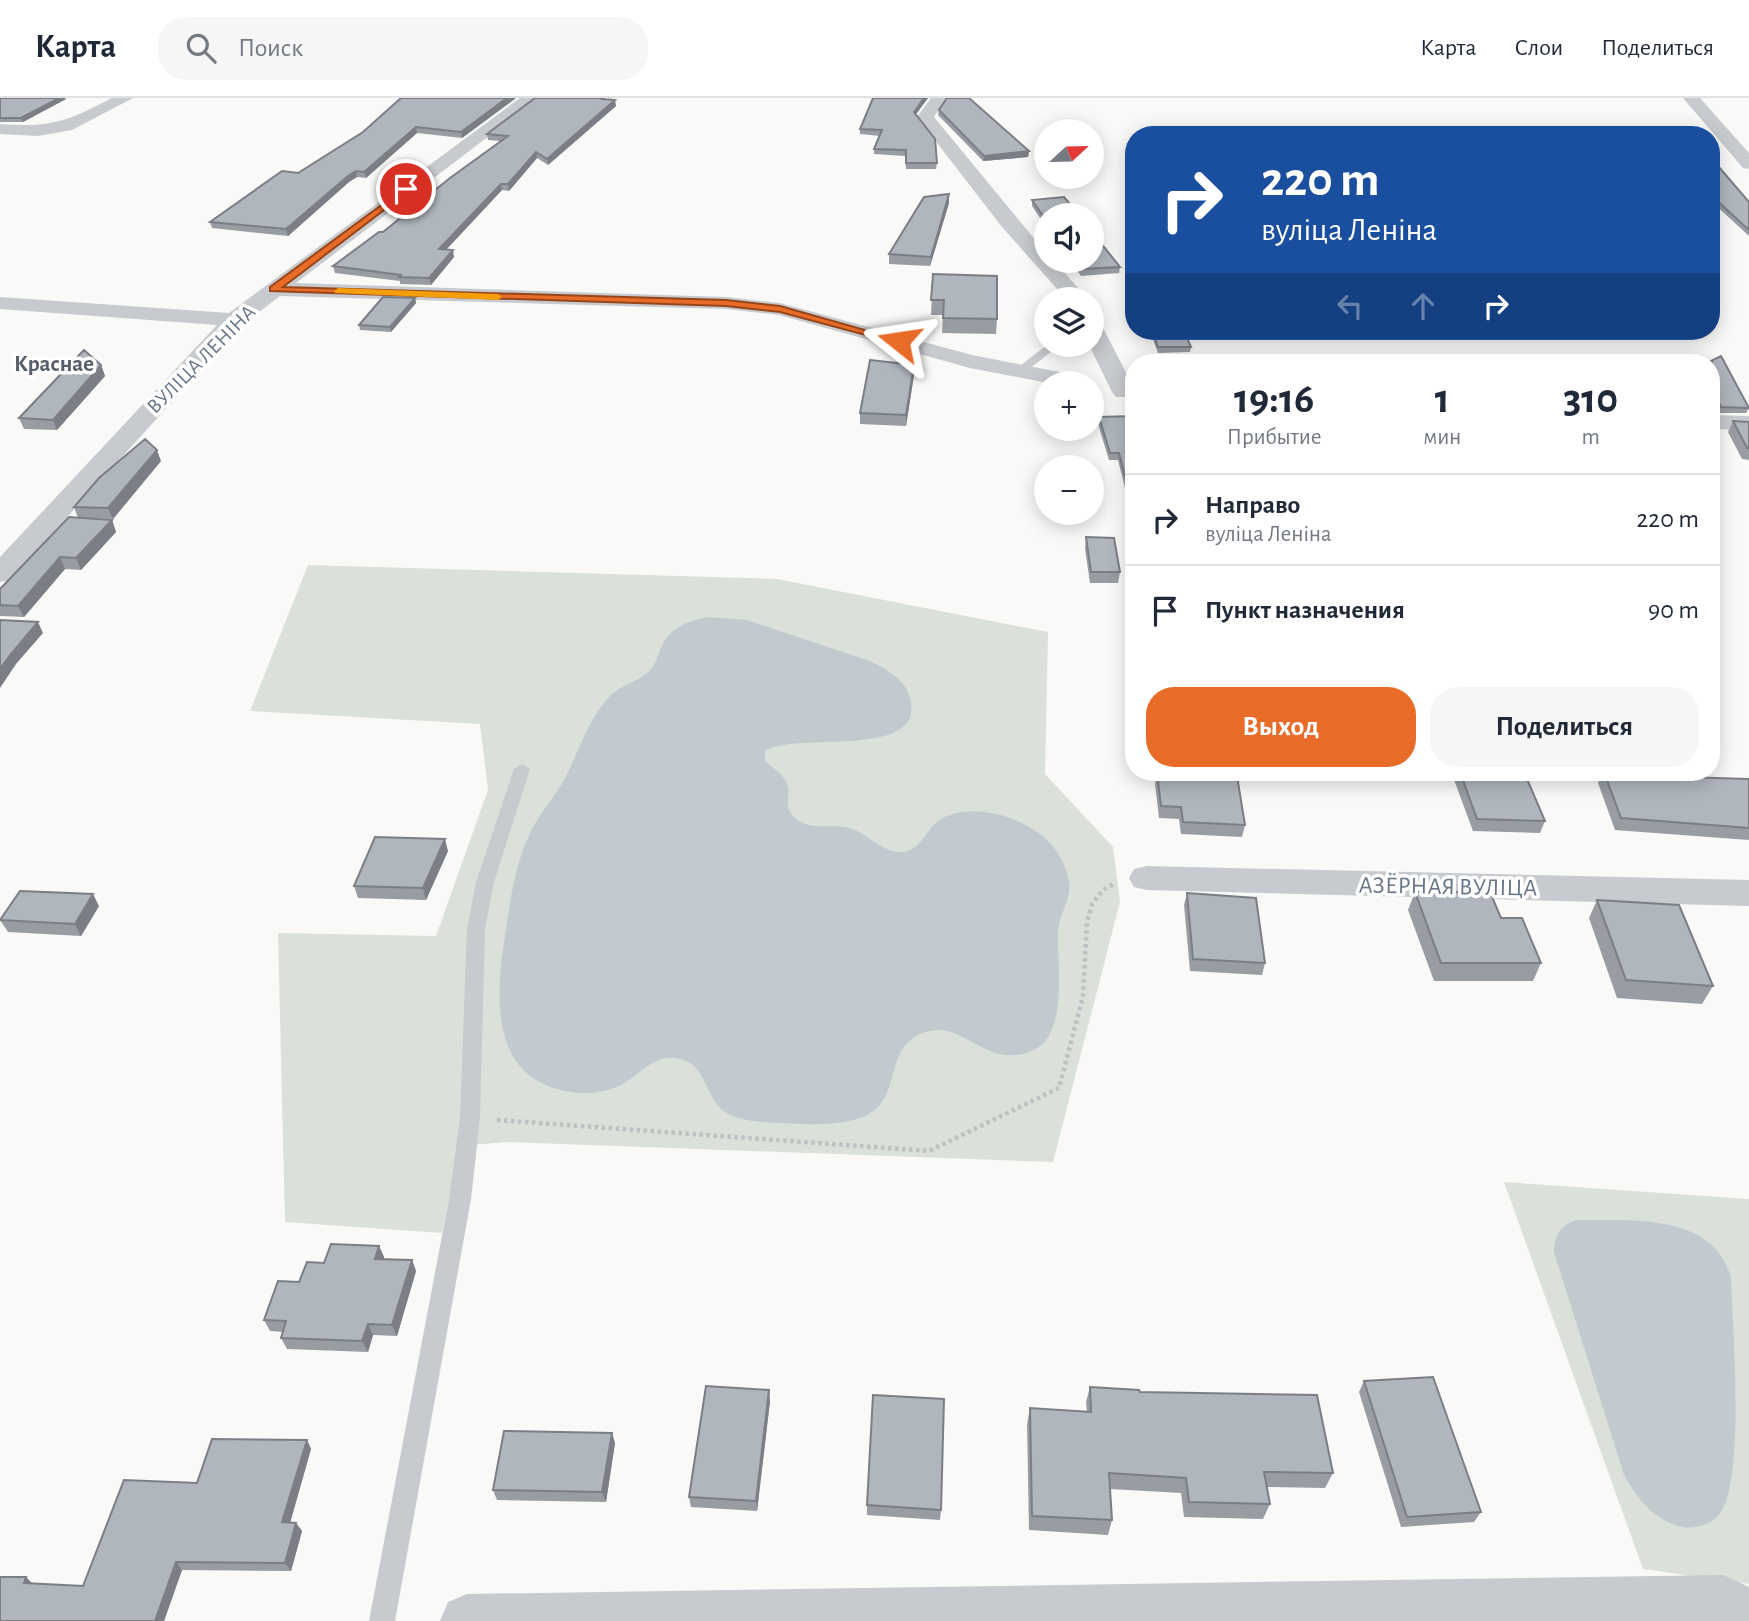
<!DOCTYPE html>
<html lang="ru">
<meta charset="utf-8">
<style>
:root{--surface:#fff;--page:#f6f6f7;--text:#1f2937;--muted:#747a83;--line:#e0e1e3;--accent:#e86b28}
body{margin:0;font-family:"Alegreya Sans",sans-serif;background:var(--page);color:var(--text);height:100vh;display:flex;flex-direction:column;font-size:26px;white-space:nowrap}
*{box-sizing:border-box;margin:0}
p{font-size:23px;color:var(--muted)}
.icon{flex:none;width:38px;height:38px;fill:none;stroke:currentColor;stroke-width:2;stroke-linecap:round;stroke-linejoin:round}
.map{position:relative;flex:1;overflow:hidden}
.details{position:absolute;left:1125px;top:256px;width:595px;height:427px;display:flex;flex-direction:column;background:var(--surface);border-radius:28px;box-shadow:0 4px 18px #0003}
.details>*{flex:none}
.guide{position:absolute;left:1125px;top:28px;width:595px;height:214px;border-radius:28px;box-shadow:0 4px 18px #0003;background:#1a4fa0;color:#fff;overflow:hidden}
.needle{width:46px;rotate:68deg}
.controls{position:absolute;left:1034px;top:21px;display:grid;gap:14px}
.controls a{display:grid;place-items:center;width:70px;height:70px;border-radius:50%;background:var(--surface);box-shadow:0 4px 18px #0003;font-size:35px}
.pin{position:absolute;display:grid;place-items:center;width:60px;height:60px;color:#fff;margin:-30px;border:4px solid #fff;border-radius:50%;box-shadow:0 2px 7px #0007}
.me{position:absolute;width:77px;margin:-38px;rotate:285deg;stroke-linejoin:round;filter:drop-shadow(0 0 5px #0008)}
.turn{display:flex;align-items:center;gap:24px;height:147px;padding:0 21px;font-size:32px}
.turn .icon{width:91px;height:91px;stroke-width:2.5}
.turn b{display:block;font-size:49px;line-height:60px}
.lanes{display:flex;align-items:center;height:66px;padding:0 21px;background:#0003;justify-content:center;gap:35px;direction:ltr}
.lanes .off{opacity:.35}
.eta{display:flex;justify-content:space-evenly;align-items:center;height:119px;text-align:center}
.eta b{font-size:42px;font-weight:700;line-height:49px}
.cta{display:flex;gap:14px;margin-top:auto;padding:14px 21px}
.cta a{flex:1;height:80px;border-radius:28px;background:var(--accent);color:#fff;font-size:28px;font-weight:700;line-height:80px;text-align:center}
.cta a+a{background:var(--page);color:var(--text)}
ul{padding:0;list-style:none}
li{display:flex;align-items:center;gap:21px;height:91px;padding:0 21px;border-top:2px solid var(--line)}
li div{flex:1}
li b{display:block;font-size:26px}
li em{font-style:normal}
header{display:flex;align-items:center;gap:42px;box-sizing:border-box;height:98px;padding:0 35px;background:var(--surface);border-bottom:2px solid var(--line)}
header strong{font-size:33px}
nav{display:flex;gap:38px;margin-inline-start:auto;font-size:24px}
.search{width:490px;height:63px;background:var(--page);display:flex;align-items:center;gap:18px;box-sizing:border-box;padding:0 24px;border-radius:28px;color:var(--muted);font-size:26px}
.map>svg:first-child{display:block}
.green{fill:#dae1d8}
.water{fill:#c2cad0}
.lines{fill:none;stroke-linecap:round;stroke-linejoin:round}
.path{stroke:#bec1c4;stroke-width:4.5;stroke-dasharray:3.5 3.5;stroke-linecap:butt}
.lane{fill:#c7cace;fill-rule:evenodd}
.street{fill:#c7cace;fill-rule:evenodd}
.wall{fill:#979da3}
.shaded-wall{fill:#7b7f85}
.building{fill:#b0b6be;stroke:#7b7f85;stroke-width:2}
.route{fill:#e86b28;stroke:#97461a;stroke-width:2}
.slow{fill:#f59e0b}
.labels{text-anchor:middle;stroke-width:7;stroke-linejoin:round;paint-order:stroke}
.far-street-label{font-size:21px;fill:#677689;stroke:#fff}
.far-quarter-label{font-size:23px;font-weight:bold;fill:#56606d;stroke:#fff}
.street-label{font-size:24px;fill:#677689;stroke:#fff}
</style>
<header>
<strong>Карта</strong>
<div class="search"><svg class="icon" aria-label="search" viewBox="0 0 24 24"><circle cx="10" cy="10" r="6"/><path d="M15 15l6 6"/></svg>Поиск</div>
<nav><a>Карта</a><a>Слои</a><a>Поделиться</a></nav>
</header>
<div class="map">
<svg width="1749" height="1523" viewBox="0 0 1749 1523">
<rect width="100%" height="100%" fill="#f9f9f7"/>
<path class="green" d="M308,467l469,14 271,53 -3,142 68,73 7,55 -67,260 -547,-20 -46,4 -18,87 -157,-11 -7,-289 158,3 52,-146 -8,-66 -230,-13z
M1504,1084l245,17v385l-106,-15z"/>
<path class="water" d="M707,519l40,3 123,41c18,9 37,19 41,41 10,58 -118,29 -146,49v10c7,7 21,15 23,25 2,13 -5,21 7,32 15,13 33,6 50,9 20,3 34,24 54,25 21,1 25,-20 39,-31 32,-23 96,-2 117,28 7,10 12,21 14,32 3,19 -10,32 -11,50 -1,32 11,105 -26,120 -50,20 -70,-38 -114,-16 -27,14 -21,45 -36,67 -18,28 -77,22 -106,21 -15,-1 -38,-2 -51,-11 -22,-15 -17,-51 -51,-54 -22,-2 -35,18 -53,27 -12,6 -28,9 -42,8 -92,-8 -84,-96 -73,-164 6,-40 12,-81 35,-115 8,-12 17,-23 24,-36 14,-27 24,-61 46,-83 11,-10 26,-13 37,-23 7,-6 9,-14 12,-22 9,-22 25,-28 47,-33z
M1576,1122c54,1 138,-8 155,58 1,45 16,210 -14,239 -8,8 -24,12 -35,10 -28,-7 -44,-27 -58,-52l-70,-223c1,-17 5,-26 22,-32z"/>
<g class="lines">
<path class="path" d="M497,1022l432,31 130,-63 24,-92 4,-74 5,-18 11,-14 12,-7"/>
<path class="lane" d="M1047,247l10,2 -33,26h-8v-4z
M522,666l8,5 -36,113 -9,47 -5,189 -9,81 -76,422h-26l80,-422 11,-81 7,-189 9,-47 38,-113z"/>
<path class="street" d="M112,0h21l-61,32 -34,6 -38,-2v-10c51,4 68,-3 112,-26z
M520,0h19l-243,185 430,14 54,6 192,52 118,23 4,5 -2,2v-2h-44l-78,-15 -191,-53 -53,-6 -446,-13 -38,29 -232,255 -10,2v-25l217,-232 -217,-16v-12l229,16z
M931,0h16l-13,19 112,136v8h8l34,38h-22l-64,-72 -85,-110z
M1683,0h17l49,55v16l-6,-1z
M1092,223l8,2 3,5 31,60 -2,9h-16l-4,-5 -23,-47h3z
M1712,317l37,1v14l-37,-1z
M1147,768l602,14v26l-602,-16 -13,-3 -5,-9 5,-9z
M1723,1477l26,12v34h-1309l8,-19 19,-8z"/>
</g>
<path class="wall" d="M0,0l66,1 -43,23h-23z
M516,0l-54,40 -45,-5 -51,45 -9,-1 -8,5 -61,54 -76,-8 -2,-6 88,-49 65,-41z
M928,0l-12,16 21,49 -1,6h-30l-1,-13 -31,-2v-5l6,-13 -20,-2v-5z
M610,2l6,6 -68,59 -11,-7 -28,33 -7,-1 -56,60 8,7 -23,28 -31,-1v-3l-65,-8 -2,-7 50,-34 117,-91 -12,-1 -1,-6z
M939,12l90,41 -1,6 -45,4 -45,-46z
M1712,61l37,43v34l-37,-34z
M949,96v9l-19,63 -41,-2v-10z
M1032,102l14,15v12l-14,-21z
M1070,163h22l28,6 -1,6 -38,3z
M933,176l64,45 -1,15 -54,-1 1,-18h-12z
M415,200l1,5 -25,29 -31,-2 -1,-5z
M1150,233h34l7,16 -1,5 -32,1z
M1712,264l37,46 -3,5h-28l-6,-14z
M101,267l4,11 -48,54 -33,-1 -5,-11z
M914,277l-8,51 -46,-2v-11z
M1134,318v72h-9l-7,-28h-9l-11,-36 1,-7z
M1733,323l16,1v38l-7,-1 -14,-27z
M161,363l-48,58 -35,-1 -4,-11z
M112,422l4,12 -35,38 -16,-1 -41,48 -24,-1v-27z
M1086,439l34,35 -2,11h-28l-5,-34z
M1157,674l88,53 -3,12 -61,-3 -2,-15 -20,-1 -4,-34z
M1455,674h69l21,49 -5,12 -67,-2 -20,-54z
M1603,674l81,5 65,2v61l-134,-10 -17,-47z
M448,753l-22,49 -68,-2 -4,-12z
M1415,794l86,26 40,45 -8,18h-99l-26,-71z
M1187,795l78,70 -3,12 -72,-4 -6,-66z
M1597,802l116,86 -11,18 -85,-6 -28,-80z
M99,808l-18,30 -73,-4 -8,-12z
M379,1148l5,11v2l28,1 4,11 -19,65 -24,-1 -5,17 -81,-3 -6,-11 2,-6 -13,-1 -6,-11 35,-38 25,-19z
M1364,1283l117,131 -7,10 -73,5 -42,-135z
M1090,1289l50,5 193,81 -8,15 -58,-1 3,17 -7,15 -79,-2 -3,-24 -71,-4 2,31 -4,15 -79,-5 -2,-106 3,-16 57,4 -1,-10z
M770,1303l-13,110 -66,-4 -2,-10z
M307,1342l4,9 -21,74h6l6,8 -11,40 -109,-1 -18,51h-164l33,-37 50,2 114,-103z
M615,1345l-9,59 -109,-2 -4,-10z
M867,1407l74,5 -1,10 -73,-5z"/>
<path class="shaded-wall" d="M59,0h6l1,1 -43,23 -2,-4z
M507,0h9l-54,40 -1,-6z
M924,0h4l-14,19v-5z
M615,2l1,6 -68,59 -1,-6z
M416,29l1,6 -51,45 -2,-6z
M1029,53l-1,6 -45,4 1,-5z
M536,54l1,6 -28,33 -1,-7z
M356,73l1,6 -8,5 -61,54 -2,-7 62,-53z
M501,86l1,6 -62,66 -1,-7z
M949,96v9l-19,63 1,-9z
M453,152l1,7 -23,28 -2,-7z
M415,200l1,5 -25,29 -1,-5z
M101,267l4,11 -48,54 -4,-10z
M914,267v10l-8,51v-11z
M157,352l4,11 -48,58 -5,-11z
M112,422l4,12 -35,38 -5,-12z
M60,459l5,12 -41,48 -6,-11z
M38,524l5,11 -27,31 -16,24v-19l11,-15z
M445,741l3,12 -22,49 -3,-12z
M93,796l6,12 -18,30 -6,-12z
M379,1148l5,11 -4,13 -5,-11z
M412,1162l4,11 -19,65 -5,-11z
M368,1226l5,11 -5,17 -6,-11z
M769,1292l1,11 -13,110 -1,-10z
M612,1335l3,10 -9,59 -4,-10z
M307,1342l4,9 -23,81 -6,-8z
M296,1425l6,8 -11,40 -6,-8z
M176,1464l6,8 -18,51h-9z
M26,1479l8,8 -10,-2z"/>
<path class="building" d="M0,0h59l-38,20h-21z
M401,0h106l-46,34 -45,-5 -52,45 -8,-1 -8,5 -62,53 -76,-7 72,-51 16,2 65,-41z
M535,0h70l-2,1 12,1 -68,59 -11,-7 -28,32h-7l-62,65 14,1 -24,28 -30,-1 2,-2 -68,-9 46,-34h4l67,-54 58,-42 -21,-2z
M873,0h51l-10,14 21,27 2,24h-31v-13l-32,-1 8,-19 -22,-1z
M947,0h22l60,53 -45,5 -45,-46z
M1712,61l37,43v28l-37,-34z
M949,96l-18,63 -42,-3 35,-57z
M1064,99l15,18h-33v5l-14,-20z
M1092,134l28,35 -39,2 -6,-8h17z
M933,176l64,2v43l-54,-1 1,-18h-13z
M383,199l32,1 -25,29 -31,-2z
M1152,233h32l7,16h-33z
M84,252l17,15 -48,55 -34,-2z
M1721,258l28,52 -28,-1 -9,-18v-27h-3z
M870,262l44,5 -8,50 -46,-2z
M1134,318v64h-8l-7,-27h-9l-11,-36z
M1733,323l16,1v26h-2z
M145,341l12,11 -49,58 -34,-1 25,-29z
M69,419l43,3 -36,38 -16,-1 -42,49 -18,-1v-16z
M1086,439l28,1 6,34h-29z
M0,522l38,2 -27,32 -11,15z
M1157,674l80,4 8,49 -62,-3 -2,-15 -20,-1z
M1460,674h64l21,49 -68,-2z
M1604,674l80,5 65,2v49l-128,-10z
M375,739l70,2 -22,49 -69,-2z
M20,793l73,3 -18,30 -75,-4z
M1415,794h75l11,26h21l19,45h-100z
M1187,795l69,5 9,65 -72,-4z
M1597,802l82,5 34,81 -87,-6z
M331,1146l48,2 -4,13 37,1 -20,65 -24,-1 -6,17 -81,-3 5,-17 -22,-1 14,-39 21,1 8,-20 17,1z
M1433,1279l48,135 -74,5 -43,-136z
M706,1288l63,4 -13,111 -67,-4z
M1090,1289l49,3 1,2 177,3 16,78 -69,-1 6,32 -81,-2 -3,-24 -77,-5 3,47 -80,-4 -2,-108 61,4z
M873,1297l71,4 -3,111 -74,-5z
M504,1333l108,2 -10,59 -109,-2z
M212,1341l95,1 -25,82 14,1 -11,40 -109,-1 -21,59h-155v-44h26l-2,6 59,3 41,-106 73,3z"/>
<path class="route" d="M406,89l3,4 -126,96 443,13 54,6 124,35 -5,3 -119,-32 -54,-6 -456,-15v-4z"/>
<path class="slow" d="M338,190l160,6 4,3 -4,3 -163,-7 -1,-2z"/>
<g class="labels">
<g class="far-street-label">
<text transform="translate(201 261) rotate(-45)" y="7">ВУЛІЦА ЛЕНІНА</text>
</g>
<g class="far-quarter-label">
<text x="54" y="273">Краснае</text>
</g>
<g class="street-label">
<text transform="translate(1448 788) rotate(1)" y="8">АЗЁРНАЯ ВУЛІЦА</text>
</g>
</g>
</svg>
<div class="controls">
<a><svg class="needle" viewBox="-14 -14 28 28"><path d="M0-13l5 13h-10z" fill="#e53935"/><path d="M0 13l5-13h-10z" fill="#747a83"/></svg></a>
<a><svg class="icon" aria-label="sound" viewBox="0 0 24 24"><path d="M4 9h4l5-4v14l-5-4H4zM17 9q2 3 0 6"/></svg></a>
<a><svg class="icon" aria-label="layers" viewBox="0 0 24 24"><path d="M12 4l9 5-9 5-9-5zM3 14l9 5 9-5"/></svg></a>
<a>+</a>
<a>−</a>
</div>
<div class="pin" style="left:406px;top:91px;background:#d93025"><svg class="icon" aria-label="arrive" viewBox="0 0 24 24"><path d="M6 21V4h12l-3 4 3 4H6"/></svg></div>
<svg class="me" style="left:899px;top:243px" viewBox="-20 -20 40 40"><path d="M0-17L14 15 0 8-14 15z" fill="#e86b28" stroke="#fff" stroke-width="4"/></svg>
<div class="guide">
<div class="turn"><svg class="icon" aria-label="right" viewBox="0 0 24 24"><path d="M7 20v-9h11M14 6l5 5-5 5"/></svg><div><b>220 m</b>вуліца Леніна</div></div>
<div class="lanes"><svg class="icon off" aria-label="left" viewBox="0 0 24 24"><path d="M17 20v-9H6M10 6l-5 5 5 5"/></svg><svg class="icon off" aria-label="ahead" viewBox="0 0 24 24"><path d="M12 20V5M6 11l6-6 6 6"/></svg><svg class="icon" aria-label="right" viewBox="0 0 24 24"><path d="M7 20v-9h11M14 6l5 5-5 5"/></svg></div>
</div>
<section class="details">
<div class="eta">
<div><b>19:16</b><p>Прибытие</p></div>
<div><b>1</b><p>мин</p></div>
<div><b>310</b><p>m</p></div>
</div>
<ul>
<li><svg class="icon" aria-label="right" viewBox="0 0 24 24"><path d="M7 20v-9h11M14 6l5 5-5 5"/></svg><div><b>Направо</b><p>вуліца Леніна</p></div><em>220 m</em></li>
<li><svg class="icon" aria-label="arrive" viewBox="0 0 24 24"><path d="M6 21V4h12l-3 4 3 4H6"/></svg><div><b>Пункт назначения</b></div><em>90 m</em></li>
</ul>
<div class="cta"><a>Выход</a><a>Поделиться</a></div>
</section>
</div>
